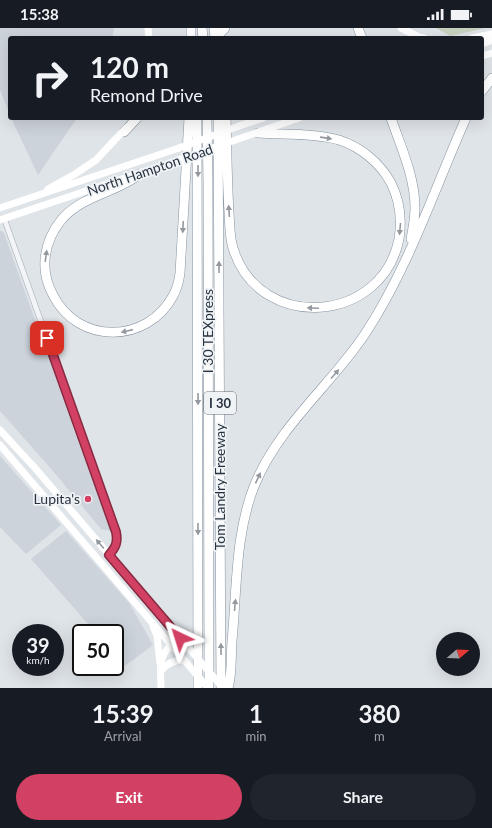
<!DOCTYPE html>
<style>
:root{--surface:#171b24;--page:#20242c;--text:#f1f3f6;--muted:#9ea1a6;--accent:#d24164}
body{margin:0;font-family:Lato,sans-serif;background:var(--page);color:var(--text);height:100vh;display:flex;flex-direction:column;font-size:15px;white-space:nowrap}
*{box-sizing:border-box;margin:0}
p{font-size:13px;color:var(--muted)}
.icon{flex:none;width:22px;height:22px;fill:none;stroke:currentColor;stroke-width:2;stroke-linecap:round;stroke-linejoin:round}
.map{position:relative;height:660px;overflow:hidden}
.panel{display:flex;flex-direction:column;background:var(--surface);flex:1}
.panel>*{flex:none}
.guide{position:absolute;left:8px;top:8px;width:476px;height:84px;border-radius:4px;box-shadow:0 4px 16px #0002;background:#171b24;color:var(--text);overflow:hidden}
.needle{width:26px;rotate:71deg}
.controls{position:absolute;left:436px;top:604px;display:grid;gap:8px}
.controls a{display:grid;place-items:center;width:44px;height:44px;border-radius:50%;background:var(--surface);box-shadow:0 4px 16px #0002;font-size:20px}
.speed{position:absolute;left:12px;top:596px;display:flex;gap:8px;font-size:20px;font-weight:700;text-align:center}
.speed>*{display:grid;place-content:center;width:52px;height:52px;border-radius:50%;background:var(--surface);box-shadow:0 4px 16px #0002;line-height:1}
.speed small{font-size:10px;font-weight:400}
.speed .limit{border:2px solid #111;border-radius:6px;background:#fff;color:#111}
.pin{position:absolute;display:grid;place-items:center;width:34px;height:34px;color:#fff;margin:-17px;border-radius:8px;box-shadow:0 2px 6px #0006}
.me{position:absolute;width:44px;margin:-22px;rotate:319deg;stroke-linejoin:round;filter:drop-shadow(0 0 3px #0008)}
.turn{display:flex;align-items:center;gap:14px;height:84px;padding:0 16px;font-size:18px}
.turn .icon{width:52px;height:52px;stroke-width:2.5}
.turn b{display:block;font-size:28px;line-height:34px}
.eta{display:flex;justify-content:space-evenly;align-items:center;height:68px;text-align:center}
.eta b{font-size:24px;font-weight:700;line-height:28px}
.cta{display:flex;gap:8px;margin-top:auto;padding:8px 16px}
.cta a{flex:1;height:46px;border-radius:24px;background:var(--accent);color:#fff;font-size:16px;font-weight:700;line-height:46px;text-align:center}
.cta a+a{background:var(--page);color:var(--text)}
.status{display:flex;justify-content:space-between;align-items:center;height:28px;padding:0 20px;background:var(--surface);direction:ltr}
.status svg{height:11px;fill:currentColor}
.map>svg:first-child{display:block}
.built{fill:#cdd3db}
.green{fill:#c7d3c0}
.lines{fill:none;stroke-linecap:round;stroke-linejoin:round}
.street-casing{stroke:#a4abb3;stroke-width:6}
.highway-casing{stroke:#8693a0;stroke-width:10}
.street{stroke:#f2f4f7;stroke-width:5}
.secondary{stroke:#fff;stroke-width:7}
.highway{stroke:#fff;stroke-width:9}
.secondary-bridge{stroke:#fff;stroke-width:7}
.oneway{fill:#9499a0}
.route-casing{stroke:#882a41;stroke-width:10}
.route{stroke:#d24164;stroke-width:7}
.poi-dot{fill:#d24164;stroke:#eff3f6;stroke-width:1.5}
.labels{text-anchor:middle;stroke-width:3.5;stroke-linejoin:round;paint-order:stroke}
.shield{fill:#eff3f6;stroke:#646d77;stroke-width:1}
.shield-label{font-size:13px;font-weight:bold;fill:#283340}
.street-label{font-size:14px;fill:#283340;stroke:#eff3f6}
.poi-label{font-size:14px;fill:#283340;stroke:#eff3f6;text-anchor:end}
</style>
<div class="status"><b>15:38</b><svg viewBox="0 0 49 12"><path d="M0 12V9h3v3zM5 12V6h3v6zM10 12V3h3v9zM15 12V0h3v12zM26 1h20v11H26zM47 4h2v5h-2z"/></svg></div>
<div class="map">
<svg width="492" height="660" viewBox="0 0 492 660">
<rect width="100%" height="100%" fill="#dfe4e9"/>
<path class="built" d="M0,0h114l-2,10h-102v77l-10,-25z
M11,90h66l-39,57z
M0,203h2l2,2 84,236 23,62 -10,-2 -48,-58 -53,-60z
M0,428l61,69 -35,29 -26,-27z
M66,503l63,72 24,42 -28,21 -10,-12v-21h-19l-65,-74z"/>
<path class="green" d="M436,0h50l-36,8z"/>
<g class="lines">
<defs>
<path id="street" d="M4,190l112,314c2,10 0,16 -7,23"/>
<path id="highway" d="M191,0v10
M202,0l1,10
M214,0l1,10
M358,0l4,10
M216,10l9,-10
M482,63l10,-13
M197,90l1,570
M207,90l1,66 1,504
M218,90l3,570
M226,90c1,31 1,62 3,94 1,13 0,26 5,39 27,81 148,73 165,-12 3,-19 1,-38 -8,-56 -11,-20 -30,-36 -52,-43 -24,-7 -56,-5 -81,-7
M391,90c10,29 24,59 24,90 0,11 -2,20 -4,31
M124,104l13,-14
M140,146c-24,19 -57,21 -78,45 -10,12 -16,26 -17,41 -1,13 2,24 8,35 25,50 94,49 120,1 4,-7 6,-15 7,-23l9,-155
M228,660c4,-12 3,-34 4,-47 5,-52 3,-108 23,-157 24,-58 76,-99 110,-150 44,-67 69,-144 101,-216"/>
</defs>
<use href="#street" class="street-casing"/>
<use href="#highway" class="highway-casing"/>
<use href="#street" class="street"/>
<path class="secondary" d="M148,0l1,10
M401,0l18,9 5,1
M472,10l20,-4
M482,16l10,-4
M482,28l10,-3
M239,98l24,-8
M244,109l55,-19
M48,161l27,-15 21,-14 30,-32
M0,180l179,-60
M0,192l178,-60
M0,402l35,38 145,170c-5,4 -11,8 -14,13 -8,10 -5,25 -5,37
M0,417l184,215
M153,598l4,10 3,27
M161,643c6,-8 13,-11 23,-11"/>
<use href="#highway" class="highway"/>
<path class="secondary-bridge" d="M179,120l60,-22
M178,132l66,-23
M180,610l43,50
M184,632l24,28"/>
</g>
<defs><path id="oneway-solid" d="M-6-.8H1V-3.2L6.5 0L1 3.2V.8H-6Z"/></defs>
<g class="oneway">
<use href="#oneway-solid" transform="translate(326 110) rotate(8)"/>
<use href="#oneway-solid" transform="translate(198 143) rotate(90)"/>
<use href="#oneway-solid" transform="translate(229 183) rotate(-94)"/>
<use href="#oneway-solid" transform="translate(183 199) rotate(93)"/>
<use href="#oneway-solid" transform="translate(400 201) rotate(95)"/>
<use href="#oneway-solid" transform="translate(46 228) rotate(-82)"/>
<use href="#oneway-solid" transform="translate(219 239) rotate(-90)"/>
<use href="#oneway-solid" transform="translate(313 280) rotate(-178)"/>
<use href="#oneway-solid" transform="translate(127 303) rotate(167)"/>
<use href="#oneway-solid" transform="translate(335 346) rotate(-49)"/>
<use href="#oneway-solid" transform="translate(198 371) rotate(90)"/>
<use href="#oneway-solid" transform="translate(258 450) rotate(-65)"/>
<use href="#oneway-solid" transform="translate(198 501) rotate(90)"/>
<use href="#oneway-solid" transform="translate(100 516) rotate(-130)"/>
<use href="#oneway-solid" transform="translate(235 577) rotate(-85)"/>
<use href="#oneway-solid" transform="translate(221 621) rotate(-91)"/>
</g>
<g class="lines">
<defs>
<path id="route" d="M47,310l69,194c2,10 0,15 -7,23l71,83"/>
</defs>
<use href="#route" class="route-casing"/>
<use href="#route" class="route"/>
</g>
<circle class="poi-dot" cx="88" cy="471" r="4"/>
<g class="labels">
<rect class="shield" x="204" y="364" width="32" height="22" rx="3"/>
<g class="shield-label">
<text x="220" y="380">I 30</text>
</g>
<g class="street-label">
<text transform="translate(150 142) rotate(-19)" y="5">North Hampton Road</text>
<text transform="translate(208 303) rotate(-90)" y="5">I 30 TEXpress</text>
<text transform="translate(220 459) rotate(-90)" y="5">Tom Landry Freeway</text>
</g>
<g class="poi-label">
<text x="80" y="476">Lupita's</text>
</g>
</g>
</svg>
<div class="controls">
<a><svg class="needle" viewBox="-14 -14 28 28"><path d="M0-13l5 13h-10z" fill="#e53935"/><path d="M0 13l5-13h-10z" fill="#9ea1a6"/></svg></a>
</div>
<div class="speed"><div>39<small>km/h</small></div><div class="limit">50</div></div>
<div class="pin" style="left:47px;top:310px;background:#d93025"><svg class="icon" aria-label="arrive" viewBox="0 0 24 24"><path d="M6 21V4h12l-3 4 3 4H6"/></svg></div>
<svg class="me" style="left:180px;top:610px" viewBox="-20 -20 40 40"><path d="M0-17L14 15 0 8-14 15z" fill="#d24164" stroke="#fff" stroke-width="4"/></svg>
<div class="guide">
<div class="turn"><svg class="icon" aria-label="right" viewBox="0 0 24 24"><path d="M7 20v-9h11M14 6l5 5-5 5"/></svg><div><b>120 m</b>Remond Drive</div></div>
</div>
</div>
<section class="panel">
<div class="eta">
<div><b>15:39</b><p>Arrival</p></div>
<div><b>1</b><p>min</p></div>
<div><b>380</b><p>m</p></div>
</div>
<div class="cta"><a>Exit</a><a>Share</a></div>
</section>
